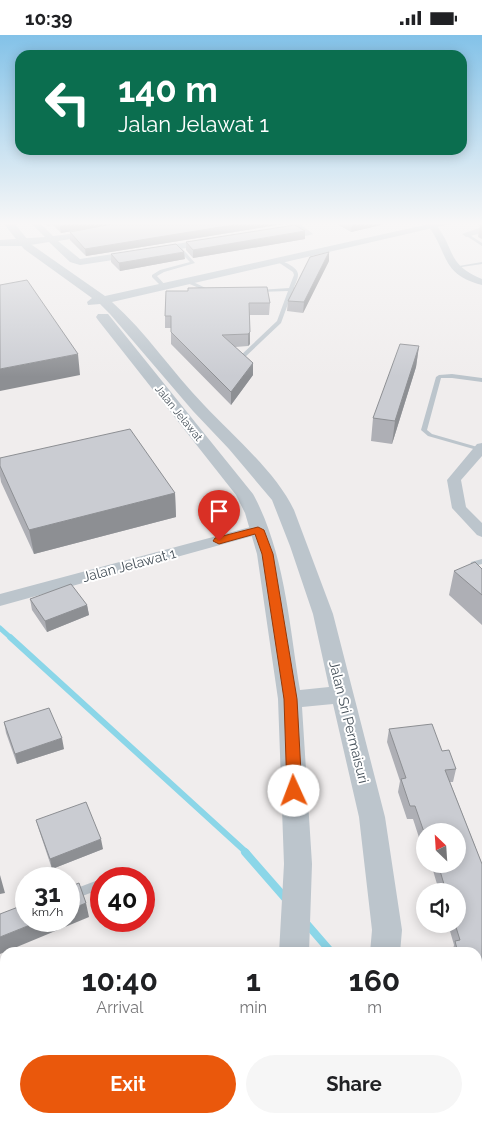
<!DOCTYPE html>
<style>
:root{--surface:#fff;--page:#f6f6f6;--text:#202124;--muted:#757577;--accent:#ea580c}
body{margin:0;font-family:Raleway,sans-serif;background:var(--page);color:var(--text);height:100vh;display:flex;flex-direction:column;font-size:19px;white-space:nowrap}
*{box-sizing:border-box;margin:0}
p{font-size:16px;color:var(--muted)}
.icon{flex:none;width:28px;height:28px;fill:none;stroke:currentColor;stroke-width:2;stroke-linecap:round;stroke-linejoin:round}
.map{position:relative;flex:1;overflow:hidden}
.panel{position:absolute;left:0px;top:912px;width:482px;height:176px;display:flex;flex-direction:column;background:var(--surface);border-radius:15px 15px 0 0;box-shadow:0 2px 12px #0003}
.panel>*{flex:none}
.guide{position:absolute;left:15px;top:15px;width:452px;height:105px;border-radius:15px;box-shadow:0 2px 12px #0003;background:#0b6e4f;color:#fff;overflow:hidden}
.needle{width:32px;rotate:335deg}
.controls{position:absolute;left:416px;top:788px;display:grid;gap:10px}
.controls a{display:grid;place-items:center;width:50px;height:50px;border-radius:50%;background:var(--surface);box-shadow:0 2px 12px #0003;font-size:25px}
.speed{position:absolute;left:15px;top:832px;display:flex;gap:10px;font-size:25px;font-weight:700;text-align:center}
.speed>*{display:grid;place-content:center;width:65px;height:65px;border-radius:50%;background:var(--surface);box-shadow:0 2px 12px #0003;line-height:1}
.speed small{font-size:12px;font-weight:400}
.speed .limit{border:8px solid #d22;background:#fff;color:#111}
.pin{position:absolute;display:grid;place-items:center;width:42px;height:42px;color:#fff;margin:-51px -21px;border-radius:50% 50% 50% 0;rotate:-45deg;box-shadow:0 0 5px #0007}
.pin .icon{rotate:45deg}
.me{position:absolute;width:55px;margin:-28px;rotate:358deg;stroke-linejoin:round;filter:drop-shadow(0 0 4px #0008)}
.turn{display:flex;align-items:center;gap:18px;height:105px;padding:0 20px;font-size:22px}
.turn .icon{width:65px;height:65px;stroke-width:2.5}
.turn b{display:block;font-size:35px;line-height:42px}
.eta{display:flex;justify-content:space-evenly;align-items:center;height:85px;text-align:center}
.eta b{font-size:30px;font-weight:700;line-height:35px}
.action{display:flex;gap:10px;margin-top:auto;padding:10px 20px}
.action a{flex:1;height:58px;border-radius:30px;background:var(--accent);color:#fff;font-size:20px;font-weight:700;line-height:58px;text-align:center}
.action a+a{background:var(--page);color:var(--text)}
.status{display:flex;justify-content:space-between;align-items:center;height:35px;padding:0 25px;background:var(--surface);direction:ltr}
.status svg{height:14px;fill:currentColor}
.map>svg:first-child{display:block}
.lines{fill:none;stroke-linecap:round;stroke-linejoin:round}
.stream-far2{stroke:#8bd6e8;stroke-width:5}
.stream-far1{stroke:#8bd6e8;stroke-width:6}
.stream{stroke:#8bd6e8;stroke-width:8}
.service{fill:#bcc5cc;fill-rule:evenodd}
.minor{fill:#bcc5cc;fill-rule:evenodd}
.tertiary{fill:#bcc5cc;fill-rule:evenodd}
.wall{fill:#aeafb5}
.shaded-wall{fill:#8d8f93}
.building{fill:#caccd2;stroke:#8d8f93}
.route{fill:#ea580c;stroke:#983908}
.labels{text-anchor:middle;stroke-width:4;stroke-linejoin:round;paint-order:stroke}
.far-street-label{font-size:11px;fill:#46515a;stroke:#fff}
.street-label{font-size:14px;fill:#46515a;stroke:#fff}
</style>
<div class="status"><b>10:39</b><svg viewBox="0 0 49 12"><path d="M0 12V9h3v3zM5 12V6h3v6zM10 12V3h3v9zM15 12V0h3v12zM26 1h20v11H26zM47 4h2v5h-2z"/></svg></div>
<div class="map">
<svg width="482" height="1088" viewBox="0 0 482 1088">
<rect width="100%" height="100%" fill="#f0eded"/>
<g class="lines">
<path class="stream-far2" d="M0,593l11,10"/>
<path class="stream-far1" d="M10,602l237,216"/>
<path class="stream" d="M245,817l41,47
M306,888l26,30
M475,1084l4,4"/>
<path class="service" d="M465,198h2l15,10v3l-17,-11z
M176,211h4l15,17 -31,9 -7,4 9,10 -4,1 -10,-10v-2l8,-5 30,-8 -14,-14z
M278,225c6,1 21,8 20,15 0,4 -3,9 -4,13v1l-1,1 -12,33 -38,36h-4v-2l38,-36 11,-30 -29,1 -2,-1 2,-1 30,-2 5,-13 -1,-3 -15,-10z
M482,227v2l-27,4 -2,-1z
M185,245h4l23,11 -4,1 -23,-10z
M452,339l30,4v4l-30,-4h-11l-14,52 5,4 49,14v2h-4l-49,-14 -7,-6 15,-53 3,-2z
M482,524v5l-4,1 -1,6 5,4v6h-3l-10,-9 2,-10z
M101,844v10l-32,12v-10z
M412,1084h16l1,4h-16z"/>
<path class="minor" d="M32,189h9l12,12 42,-5v4l-37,6 22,18 53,-8 5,3 -5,3 -53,8 -10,-3 -21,-20 -25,4h-24v-6l45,-3z
M290,189h10l13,10 -7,2z
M430,190h6c20,25 10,39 46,54v6c-41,-11 -33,-30 -53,-58z
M482,192v6l-16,4 -4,-3z
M207,204l5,3 -2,2 -53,9 -5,-3 5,-3z
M482,408v13l-21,24 5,27 16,16v14l-5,-2 -25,-27 -5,-28 30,-36z
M258,490l8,5 -3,3 -263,73v-12z
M144,1084h33l-2,4h-33z"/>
<path class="tertiary" d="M4,189h11l17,21 73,51 324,-72h21l-338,78c34,30 60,70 92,103 29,31 72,67 90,105l39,104 52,203 17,113 -2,23h-30l2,-23 -13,-113 -26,-113 -31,3 10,157 -3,89h-30l5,-89 -6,-165 -21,-145 -12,-41 -9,-18 -138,-175 -2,-3 2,-3h10l145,180c32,59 36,130 47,196l29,-3 -16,-73 -23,-68 -18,-46 -43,-51 -36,-38 -83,-97 -10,-10 -12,1 -1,-3 5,-4 -68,-49z
M238,1084h34l-1,4h-34z
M355,1084h34l-1,4h-34z"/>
</g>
<path class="wall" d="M46,189h238l-198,32 -16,-16v-8l32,-6 -41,7 -8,-8 -5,1z
M337,189h44v1l-30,7z
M480,189h2v15l-4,-2z
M305,204l-112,19 -7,-8v-8z
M111,219l74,5 -65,12 -9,-9z
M329,226l-26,52 -16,-2 1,-10z
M166,256l104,12 -1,12h-20l1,29 -2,2 -13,1 18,16v12l-22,30 -60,-61v-16h-6v-12z
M419,311l-3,21 -24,77 -21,-3 2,-23z
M0,423l175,35 1,24 -142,37 -33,-72 -1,-6z
M482,534v56l-33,-30 5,-24z
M30,564l57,6 2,10 -42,17 -15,-22z
M4,687l60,27 -47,15 -11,-31z
M389,694l53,22 14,18 -3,13h-3l32,82v131h-4v-42h-26l2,-8 -6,-21h10v-33h-19l-7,-24 -3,1 -1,-4h30l-33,-33v25l-12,-37h-6l-9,-27 2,-11 -13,-39z
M36,785l67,29 -51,20 -13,-39z"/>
<path class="shaded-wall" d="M68,189h45l-52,9 -1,-7z
M239,189h45l-198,32 -1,-7z
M352,189h29v1l-30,7z
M305,196v8l-112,19v-8z
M184,217l1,7 -65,12 -1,-8z
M329,217v9l-26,52 1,-11z
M250,297v12l-2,2v-12z
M419,311l-3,21 -24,77 3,-23z
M78,319l2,21 -80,16v-22z
M253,328v12l-22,30v-13z
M175,458l1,24 -142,37 -5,-24z
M87,570l2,10 -42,17 -2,-11z
M62,703l2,11 -47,15 -2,-10z
M101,804l2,10 -51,20 -2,-10z
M0,840l5,18 -5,1z
M86,868l3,14 -89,37v-17l40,-16h29v-11z"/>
<path class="building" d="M112,189h127l-154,25 -15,-17z
M295,190l10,6 -112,19 -7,-8z
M176,209l8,8 -65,11 -8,-9z
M329,217l-25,50 -16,-1 22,-44z
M27,245l51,74 -78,15v-84z
M267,252l3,16h-21l1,29 -2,2 -26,1 31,28 -22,29 -60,-60v-16h-6l1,-25h22v-3z
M400,309l19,2 -24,75 -22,-3z
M130,394l45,64 -146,37 -29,-64v-8z
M475,527l7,7v26l-28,-24z
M71,549l16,21 -42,16 -15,-22z
M49,673l13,30 -47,16 -11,-32z
M432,689l10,27 7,-1 7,19 -11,1 37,94v119h-4v-30h-20l-3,-12 5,-1 -5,-16h3v-33h-12l-8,-27h20v-33h-33v4l-10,-29h-5l-9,-27 5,-1 -17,-49z
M86,767l15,37 -51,20 -14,-39z
M79,848l7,20 -17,7v-23z
M26,869v17h14l-40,16v-23z"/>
<linearGradient id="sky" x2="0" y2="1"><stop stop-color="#83c2e8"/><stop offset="0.55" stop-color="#f8f7f7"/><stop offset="1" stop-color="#f8f7f7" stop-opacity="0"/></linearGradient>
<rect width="482" height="342" fill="url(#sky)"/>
<path class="route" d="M258,492l6,3 9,24 24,145 5,92 -3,4h-10l-2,-4 -3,-92 -22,-145 -7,-20 -36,10 -6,-3 2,-3z"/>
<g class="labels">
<g class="far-street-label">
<text transform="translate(179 378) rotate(51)" y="4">Jalan Jelawat</text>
</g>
<g class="street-label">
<text transform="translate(129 530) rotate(-15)" y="5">Jalan Jelawat 1</text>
<text transform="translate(349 687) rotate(76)" y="5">Jalan Sri Permaisuri</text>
</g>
</g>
</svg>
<div class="controls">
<a><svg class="needle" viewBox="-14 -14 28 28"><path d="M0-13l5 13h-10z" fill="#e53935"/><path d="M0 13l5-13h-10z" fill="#757577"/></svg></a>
<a><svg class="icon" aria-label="sound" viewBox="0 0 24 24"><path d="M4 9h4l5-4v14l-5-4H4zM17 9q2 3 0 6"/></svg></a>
</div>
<div class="speed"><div>31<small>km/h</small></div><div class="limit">40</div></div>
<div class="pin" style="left:219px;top:506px;background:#d93025"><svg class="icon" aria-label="arrive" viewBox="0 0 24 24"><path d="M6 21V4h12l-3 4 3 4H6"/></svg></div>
<svg class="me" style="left:294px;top:756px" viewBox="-20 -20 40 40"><circle r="19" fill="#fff"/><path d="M0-13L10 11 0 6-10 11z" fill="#ea580c"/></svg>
<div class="guide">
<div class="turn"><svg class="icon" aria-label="left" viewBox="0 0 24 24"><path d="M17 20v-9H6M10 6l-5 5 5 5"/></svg><div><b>140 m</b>Jalan Jelawat 1</div></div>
</div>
<section class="panel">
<div class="eta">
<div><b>10:40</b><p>Arrival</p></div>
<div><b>1</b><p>min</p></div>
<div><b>160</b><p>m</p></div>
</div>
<div class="action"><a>Exit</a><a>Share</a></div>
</section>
</div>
